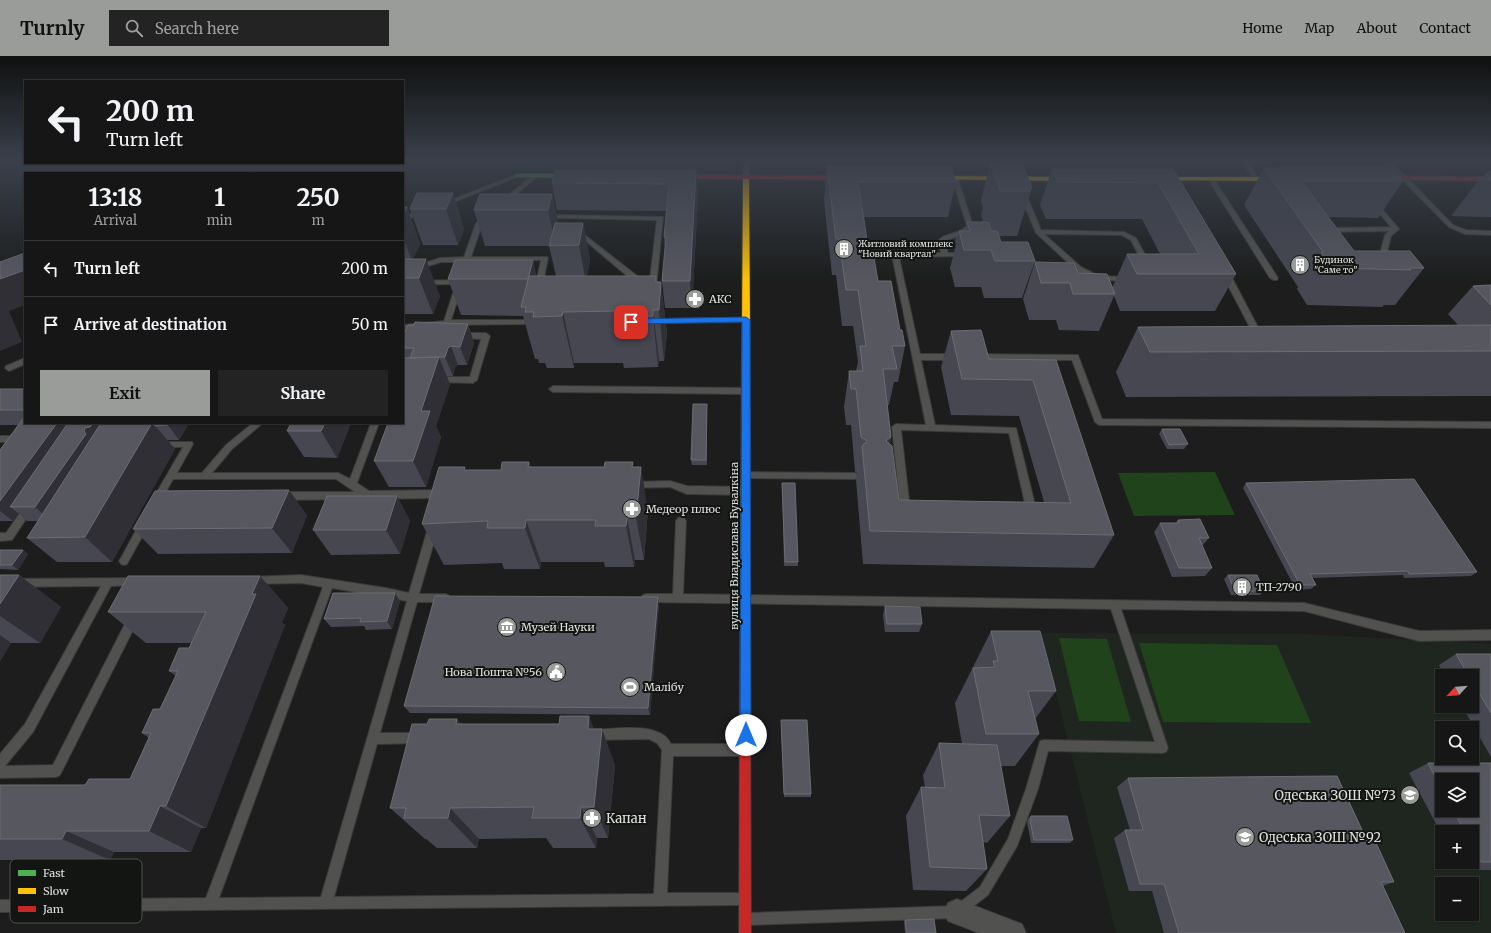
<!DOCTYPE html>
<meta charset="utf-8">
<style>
:root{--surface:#151615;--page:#222322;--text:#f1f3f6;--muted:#9d9fa0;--line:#343534;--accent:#9a9c99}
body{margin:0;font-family:Merriweather,serif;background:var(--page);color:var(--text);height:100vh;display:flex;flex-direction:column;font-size:15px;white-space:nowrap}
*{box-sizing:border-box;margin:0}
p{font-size:13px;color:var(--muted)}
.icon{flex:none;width:22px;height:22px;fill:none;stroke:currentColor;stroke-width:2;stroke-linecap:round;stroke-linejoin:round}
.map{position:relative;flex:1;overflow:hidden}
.sheet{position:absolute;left:24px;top:116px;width:380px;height:252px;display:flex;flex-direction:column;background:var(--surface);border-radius:0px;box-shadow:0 1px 3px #0004,0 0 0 1px var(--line)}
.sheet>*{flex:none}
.banner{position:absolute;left:24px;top:24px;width:380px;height:84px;border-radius:0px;box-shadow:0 1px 3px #0004,0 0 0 1px var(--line);background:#151615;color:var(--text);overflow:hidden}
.needle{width:26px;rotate:244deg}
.controls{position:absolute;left:1435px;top:613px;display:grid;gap:8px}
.controls a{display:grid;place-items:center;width:44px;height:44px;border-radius:0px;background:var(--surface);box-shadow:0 1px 3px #0004,0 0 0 1px var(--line);font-size:20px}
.pin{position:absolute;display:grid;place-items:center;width:34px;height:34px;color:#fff;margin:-17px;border-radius:8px;box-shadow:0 2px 6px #0006}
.me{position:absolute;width:44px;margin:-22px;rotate:0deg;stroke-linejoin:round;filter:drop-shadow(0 0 3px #0008)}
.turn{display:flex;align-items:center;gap:14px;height:84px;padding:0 16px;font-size:18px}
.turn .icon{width:52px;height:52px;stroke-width:2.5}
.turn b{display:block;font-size:28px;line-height:34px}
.eta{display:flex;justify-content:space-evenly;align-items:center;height:68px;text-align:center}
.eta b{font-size:24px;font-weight:700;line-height:28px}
.action{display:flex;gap:8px;margin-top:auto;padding:8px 16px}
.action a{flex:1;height:46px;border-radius:0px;background:var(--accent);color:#111;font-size:16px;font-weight:700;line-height:46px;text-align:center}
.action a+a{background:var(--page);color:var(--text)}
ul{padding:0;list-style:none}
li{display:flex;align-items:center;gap:12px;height:56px;padding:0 16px;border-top:1px solid var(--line)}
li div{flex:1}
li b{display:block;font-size:15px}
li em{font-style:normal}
header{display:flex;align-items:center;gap:24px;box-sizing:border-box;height:56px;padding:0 20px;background:var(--accent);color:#111}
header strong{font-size:19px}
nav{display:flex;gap:22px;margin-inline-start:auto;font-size:14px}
.search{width:280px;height:36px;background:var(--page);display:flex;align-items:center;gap:10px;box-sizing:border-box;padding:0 14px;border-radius:0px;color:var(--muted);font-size:15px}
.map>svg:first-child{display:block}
.built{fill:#1f261f;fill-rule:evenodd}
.green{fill:#21431c}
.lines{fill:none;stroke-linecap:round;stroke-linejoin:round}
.lane-casing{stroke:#393a39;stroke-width:2}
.street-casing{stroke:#393a39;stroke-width:2}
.fast-casing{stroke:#393a39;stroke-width:2}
.slow-casing{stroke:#393a39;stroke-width:2}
.jam-casing{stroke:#393a39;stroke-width:2}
.lane{fill:#515250;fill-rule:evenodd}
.street{fill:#515250;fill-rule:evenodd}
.fast{fill:#4caf50;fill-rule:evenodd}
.slow{fill:#ffc107;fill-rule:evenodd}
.jam{fill:#c62828;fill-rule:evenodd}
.wall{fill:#464751;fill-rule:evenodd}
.shaded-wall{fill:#2f2f35}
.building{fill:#575760;stroke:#6c6c73}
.route{fill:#1a73e8;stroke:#114b97}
.labels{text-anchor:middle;stroke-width:4;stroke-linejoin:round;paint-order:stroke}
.far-poi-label{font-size:9px;fill:#dee0dd;stroke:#121512;text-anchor:start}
.poi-label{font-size:11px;fill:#dee0dd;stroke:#121512;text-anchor:start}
.street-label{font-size:11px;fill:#dee0dd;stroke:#121512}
.near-poi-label{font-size:13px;fill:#dee0dd;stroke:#121512;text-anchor:start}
.key{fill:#121512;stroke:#4f524f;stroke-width:1}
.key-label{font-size:11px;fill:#dee0dd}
</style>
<header>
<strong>Turnly</strong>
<div class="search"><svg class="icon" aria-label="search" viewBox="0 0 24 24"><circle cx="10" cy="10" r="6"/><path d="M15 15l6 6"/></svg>Search here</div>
<nav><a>Home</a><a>Map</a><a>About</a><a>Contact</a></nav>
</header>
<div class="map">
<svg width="1491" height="877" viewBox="0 0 1491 877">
<rect width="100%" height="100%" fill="#1c1d1c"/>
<path class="built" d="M622,103h92l-1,3h-88z
M1041,577l261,1 189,10v289h-375zM1442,620h30v30h-30zM1442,672h30v30h-30zM1442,724h30v30h-30zM1442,776h30v30h-30zM1442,828h30v30h-30z"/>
<path class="green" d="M1215,416l20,43 -101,1 -16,-43z
M1059,582l48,1 24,83 -52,-1z
M1139,587l138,2 34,78 -148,-1z"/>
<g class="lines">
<defs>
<path id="lane" d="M744,103h6l-1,19 -3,2 -3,-2z
M1242,103h6l10,20 -1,1h-4z
M1382,103h7l64,66 13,5 25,1v4l-26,-1 -16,-7z
M515,119l5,1 -74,29 -5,-1z
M533,119l5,1 -31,26h-4v-2z
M955,120l3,2 15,48 -6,7 -23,8 4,12h17l2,1v2l-68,1 21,97h35l4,3 -4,3h-34l14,65 81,3 24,97 -2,3 -3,1 -128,-3 -3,-1 -2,-3 -10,-95 4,-3 30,1 -34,-170 3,-2h46l-3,-12c7,-9 21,-6 29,-15l-15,-48zM901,374l108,3 20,88 -118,-3z
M1211,121l3,2 64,99 -1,2h-3l-4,-2 -62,-99z
M1021,137l5,1 15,36 83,2 12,6 14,26 -4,2h-2l-13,-26 -10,-5 -77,-1 37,33 18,9 29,1 4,2 -4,2 -30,-1 -21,-9 -41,-38 -16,-39z
M1375,146l2,1 22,26 -8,7 -5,21 2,3 -3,2 -6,-5 6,-22 4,-4 -62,1 -3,-2 3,-2 64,-1 -19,-23z
M424,153l3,2 -1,1 -23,9v-4z
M486,159l3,2 -7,7 -11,33h76l1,1 -5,25h-10l-4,-2 1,-2h7l4,-19 -72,2 -2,4h-2l-4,-2 1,-2h-21l-38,12v-4l37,-12 24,-1 12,-34z
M559,159l104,2 -7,72h-3l-4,-2 8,-67 -100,-2v-2z
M577,173l68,53v4h-6l-64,-54v-2z
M1223,214h4l2,2 34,65 -1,2h-6l-1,-2 -34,-65z
M460,224l4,2 -4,2 2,2 -11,34h86l4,2 -4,2 -90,1 -44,4v-4l41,-4 12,-37 -53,1v-4z
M746,262l4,2 -1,2 -95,1 -4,-2 4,-2z
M461,277h25l4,3 -13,44 -4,3 -39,-1 -1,-2 1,-2 3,-1h33l11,-38 -23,-1v-4z
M976,298l102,1 24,64 389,3v6l-392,-3 -4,-3 -23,-62h-96l-4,-3z
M25,302v6l-16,7 -4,-3 1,-2z
M553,330l193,2 4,3 -4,3 -193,-2 -4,-3z
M253,367h10l-31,26 -20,24h126l12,6 21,-56h8l-22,60 12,8 73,-1 3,1 1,3 -1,3 -3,1 -159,2 -3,-1 -2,-3 2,-3 3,-1h72l-19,-13h-163l-13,24h-6l-2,-3 2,-3 29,-50h-23l-4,-3 1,-2h35l1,2 -16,29h25l24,-28z
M0,380h14l4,3 -4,3h-14z
M746,416l109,1 4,3 -4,3 -109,-1 -4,-3z
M670,425l17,5 59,1 3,2 1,2 -1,2 -3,2 -59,-1 -17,-7 -38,1 -3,-1 -1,-2 1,-2 3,-1z
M29,447l3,1 2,3 -22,33 -12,1v-8h6l20,-29z
M681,461l3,1 2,3 -3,73 621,9 115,28 72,-1v10l-72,1 -115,-30 -183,-2 47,139 -2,4 -4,1 -114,-2 -10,38 -21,57 -29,49 -27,21 -4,2 -209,7 -4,-2 -2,-4 2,-4 4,-2 207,-7 25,-19 28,-48 18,-50 14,-48 4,-1 111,2 -44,-133 -465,-7 -3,-1 -2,-3 2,-3 3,-1h27l3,-73 2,-3z
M144,464l3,1 2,3 -22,40 -3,1 -3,-1 -2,-3 2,-3 20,-37z
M433,468l3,1 2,3 -19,66h26l3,1 2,3 -2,3 -3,1h-28l-37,131h41l4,1 2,4 -2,4 -4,1 -44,1 -43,153 320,-3 8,-144 -5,-7 -8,-4 -57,1 -4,-1 -2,-4 2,-4 4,-1c23,-1 68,-9 79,14h72l4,2 2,4 -2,4 -4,2h-70l-6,137h74l4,2 2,4 -2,4 -4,2 -741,7v-12l206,-2 117,-311 -22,-4 -49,1 -3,-1 -2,-3 2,-3 52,-2 85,13 23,5 19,-65 2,-3zM332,532l75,13 -86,296 -102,1z
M135,522l3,1 2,3 -2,3 -27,1 -78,146 -28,34 48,-1 77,-151 4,-1 4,1 1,3 -1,3 -78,155 -4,2 -56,1v-24l25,-30 76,-138 -101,1v-8z"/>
<path id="street" d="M957,843l65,25 4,9h-47l-31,-12 -4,-9 4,-9z"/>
<path id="fast" d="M517,118h67l3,2 -3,2 -69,-1v-2z
M746,271l4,3v316l-1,3 -4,2 -4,-2 -1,-3 2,-316z"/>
<path id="slow" d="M746,120l3,2 1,152 -4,3 -4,-3 1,-152z
M924,120l154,1 3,2 -3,2 -156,-2 -1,-1z
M1150,121h138l3,2 -3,2 -140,-1 -1,-1z"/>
<path id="jam" d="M666,119l190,1 3,2 -3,2 -192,-2 -1,-1z
M1370,120l121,1v4l-123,-2v-2z
M745,585l4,2 1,3 1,287h-12l1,-287 1,-3z"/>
</defs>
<use href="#lane" class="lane-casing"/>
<use href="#street" class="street-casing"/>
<use href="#fast" class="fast-casing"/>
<use href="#slow" class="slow-casing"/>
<use href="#jam" class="jam-casing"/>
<use href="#lane" class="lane"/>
<use href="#street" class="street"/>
<use href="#fast" class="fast"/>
<use href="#slow" class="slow"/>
<use href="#jam" class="jam"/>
</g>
<path class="wall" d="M811,103h24l-12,3z
M885,103h21l-11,3z
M947,103h40l-15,2 -25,-1z
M991,103l30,1 11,28 -15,48h-18l2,6 34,19 -13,37h-38l-3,-11h-26l-5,-19 6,-23 -1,-3 1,-5h2l1,-6h6l2,-9h16l-2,-8 2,-6 -2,-7z
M1099,103h141l-2,3h-138z
M1265,103h112l-113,1z
M1430,103h61v3h-58z
M827,110l129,16 -8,35h-85l6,35 9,29 22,49 5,16 -7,36h-4l-5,23h-2l4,32 -1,7 9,56 145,2 -25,-86 -68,-1 -10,-48 10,-36 38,28 67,1 58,175 -20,33 -231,-4 -7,-84 1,-7 -2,-1 -4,-47h-5l-2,-18 5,-36h7l2,-9 -5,-36h-11l-6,-51h-4l-8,-74z
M1280,110l123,15 -25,37 -49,-1 25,34 70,17 -29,37h-11l-2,2 -75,-2 -10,-16 1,-2 -54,-82 20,-37h15z
M1052,113h121l63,105 -21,37h-95l-6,-15 -15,35 -40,-1 -3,-10h-27l-6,-21 12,-37 43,11 34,15 15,-34h33l-18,-35h-96l-6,-14z
M696,114l2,26 -6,112h-27l-3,-27 3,-30 -1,-14 2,-26 -109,-1 -5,-27z
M1491,115v46l-40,-1 28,-36z
M453,137l11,36 -6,16h-35l-13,-36z
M552,138l6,29h25l7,36 -3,17 74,6 6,52 -3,27h-5l-1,6 -34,1 -1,-5h-49v5h-27l-2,-5h-6l-1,-4h-3l-12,-43 -62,-1 -13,-36 108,-3 -7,-30h-64l-11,-36z
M403,151h4l13,37 -7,15 27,37 -7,18h-30z
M1491,229v111l-365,1 -10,-25 22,-45 320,-2 -10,-11 25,-28z
M468,268l6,19 -7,22h-9l-3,2 -2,9h-7l4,8 -14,42 5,11 -15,50h-37l-15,-26 29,-38 2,-65 -2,-3v-19z
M0,333h25v34h164l-10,17h-12l8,9 -63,113h-55l-30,-24 11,-17h-11l-9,-8 -5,8h-13v-71l18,-25h-18z
M707,352v57h-15l-1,-5z
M351,367l-14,35 -33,-1 -17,-26z
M1162,373l26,15 -4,5h-17l-8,-15z
M529,406l2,5h103l14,43 -4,50h-9l-1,7h-29l-1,-5h-63l-1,7h-36l-2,-6 -58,2 -22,-41 44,-54h35z
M782,427l16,79v4h-14z
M1246,427l231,89 -6,4 -67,2 -1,-3 -91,3 4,7 -5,4 -15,1 -53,-102z
M397,440l13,25 -10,33 -69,1 -18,-25z
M307,459l-15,38 -134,1 -25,-25z
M1178,464l31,18 -7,8 10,22 -7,8 -33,1 -18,-45 6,-9h15z
M0,494h23l5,4 -10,16 -18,-1z
M0,519h19l42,32 -21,36h-29l-11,18z
M1228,519l36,16 -4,4h-29l-7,-16z
M260,520l28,32 -6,14 3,3 -79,203h-5l-10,24h-77l-4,8h-110v-75h85l45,-6 19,-41 -7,-5 18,-24 16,-33 -7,-5 20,-23 3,-5h-46l-38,-31z
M400,545l-8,28 -26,1 -2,-4 -33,1 -7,-8z
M659,549l-9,110 -240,-2 -6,-7z
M885,550l37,18 -3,8h-34l-2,-17z
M991,575l65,60 -21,28 4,15 -24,32h-14l9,50 -23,27 -4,-1 4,27 -21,22 -53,-1 -7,-74 15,-29 4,1 -2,-13 16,-32 23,1 -7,-41z
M1456,598h35v103l-29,-51h10v-30h-27l-6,-11z
M457,663l4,5 141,5 13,37 -7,72h-11l-1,10h-43l-7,-10 -67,1 -2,9h-40l-11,-9h-1l-35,-31 37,-84z
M781,664l30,74v3h-27z
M1428,707h63v107h-31l-4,-8h16v-30h-30v3l-33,-62zM1442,724l30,30h-30z
M1128,722l236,56 30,48 -11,4 22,47h-241l-12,-42h-23l-15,-53 11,-8h5l-13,-43z
M1031,760l42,24 -3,3h-39l-4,-21 1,-3z
M905,864l31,13h-31l-1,-11z"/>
<path class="shaded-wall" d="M823,103h12l-12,3z
M895,103h11l-11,3z
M696,114l2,26 -6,112 -2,-27z
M453,137l11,36 -6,16 -12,-36z
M552,138l8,36 -4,16 -8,-36z
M407,151l13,37 -8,17 -9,-24v-22z
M583,167l7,36 -4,23 -7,-37z
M426,203l14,37 -7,18 -14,-36z
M533,204l9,37 -14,-18z
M25,214v35l-16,6 13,31 -22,9v-72z
M656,220l3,29 2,-23 6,52 -3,27 -8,-79z
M653,254l6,51 -1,6 -5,-51z
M563,256l11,51v5l-12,-52z
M468,268l6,19 -7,22 -7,-18z
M451,290l7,19 -3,2 -2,9 -8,-19 3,-9z
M439,301l11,27 -14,42 5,11 -15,50 -13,-26 8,-50z
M57,367h24l-71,84 8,6 -5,8 -13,-10v-10z
M93,367h9l-51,98 -16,-14 49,-76 1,-3z
M152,367h1l22,26 -63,113 -27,-25z
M169,367h20l-10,17 -11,-15z
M325,367h26l-14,35 -16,-27z
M891,381l-7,35 2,-31z
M529,406l14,43 -15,-38z
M633,406l5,33 3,-28 7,43 -4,50 -8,-42 -4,-51z
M289,434l18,25 -15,38 -20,-25z
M397,440l13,25 -10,33 -14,-24z
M627,462l8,42 -1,7 -8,-41z
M526,464l15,42 -1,7 -15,-41z
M23,494l5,4 -10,16 -6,-5z
M19,519l42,32 -21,36 -40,-27v-12z
M260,520l28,32 -6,14 3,3 -79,203 -40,-22 86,-212z
M395,537l5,8 -8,28 -5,-8z
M658,541l1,8 -9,110 -2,-7z
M0,579l11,8 -11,18z
M589,660l11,29 2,-16 13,37 -7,72 -14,-31 -6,-78z
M457,663l27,37 -28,-32z
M160,750l41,22 -10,24 -42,-21z
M581,751l16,31 -1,10 -16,-30z
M450,752l29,31 -2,9 -29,-30z
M66,775l48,21 -4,8 -48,-21z"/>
<path class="building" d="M993,103l28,1 11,28h-3l1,3h-30l-7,-21 4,-1z
M827,110h124l5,16h-98l11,70h4l5,29h13l9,49h2l3,16h-13l5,23h-14l8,68 -5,4 6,5 7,54 172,3 -38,-123 -71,-1 -11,-48 30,-1 8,29 67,1 58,175 -244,-4 -8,-85 5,-5 -6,-4 -5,-48h-5l-2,-18h14l-3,-25h6l-8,-56h-12l-7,-51h-3z
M1280,110h110l13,15h-102l53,70h56l14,17h-15l2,2 -79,-2 -11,-16h2l-59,-84h16z
M1052,113h121l63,105h-99l-10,-20h72l-41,-71 -100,-1z
M555,114h141l-6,111h-28l4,-44h-2l5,-53 -117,-1z
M1491,115v9h-12z
M417,137h36l-7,16h-36z
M480,138h72l-4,16h-74z
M403,151h4l-4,8z
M967,166h18l4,1 2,8h6l4,11h27l7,19h-40l-4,-11h-27l-5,-19h11z
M555,167h28l-4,22 -30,1z
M25,197v17l-25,9v-17z
M403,203h23l-7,19h-16z
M455,204h78l-5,19h-80z
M1035,206l39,1 4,10 29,1 8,20h-42l-3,-11h-29z
M529,220h127v6h5l-2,28h-6v6h-38l1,-5 -53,1 -1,4 -29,1 1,-5h-9l1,-5h-5z
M1491,229v20l-18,-19z
M415,266l53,2 -8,23 -9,-1 -3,2 -3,9 -35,1 4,-10h-9l1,-2h-3v-10l5,-11h6z
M1491,269v26l-341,1 -12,-25z
M439,301l-18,54h9l-17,50h-39l14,-38h15v-65z
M0,333h25v21h-25z
M693,348h14l-1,56h-15z
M25,360v7h32l-57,78v-51z
M68,367h25l-3,4 -5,1 -1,3 2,3 -51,73h-25z
M101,367h51l-67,114 -58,1z
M153,367h16l-1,2 -13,1z
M291,367h34l-4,8h-34z
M1162,373h18l8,15 -19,1z
M502,406h27l-1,5h76l1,-5h28l-1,5h9l-5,51h-9l-1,8h-31l1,-6h-70l-1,8h-38l1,-7 -66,3 17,-57h26l-1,3h37z
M1414,423l63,93 -68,2 -1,-3 -98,3 6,11h-16l-54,-102z
M782,427h13l3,79h-13z
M289,434l-17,38 -139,1 22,-38z
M327,440h70l-11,34h-73z
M1200,463l9,19h-10l13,30h-33l-19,-45h19l-1,-3z
M0,494h23l-11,15h-12z
M0,519h19l-19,29z
M1228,519h29l7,16h-29z
M128,520h132l-8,18h4l-90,212h-6l-11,25h-83l-4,8h-62v-54h85l4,-6h41l21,-46h-9l11,-24h7l18,-38h-9l10,-23h10l17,-36h-98z
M333,537h62l-8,28 -27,1 1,-4 -37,1z
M435,540l223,1 -10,111 -244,-2z
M885,550l35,1 2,17h-35z
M991,575h49l16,60h-28l11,43h-53l-13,-66 22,-1 -2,-6h5z
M1456,598h35v59l-19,-32v-5h-3z
M560,660h29l-1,13h14l-8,78h-13l-1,11h-48l2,-11 -84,1 -2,10h-44l2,-10h-16l22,-84h15l2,-5h28l-1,5h103z
M781,664h26l4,74h-27z
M939,687l58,2 13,71 -31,-1 8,54 -57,-2 -9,-80 24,1z
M1428,707h63v99h-10l-9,-17v-13h-7l-12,-22h19v-30h-30v10z
M1337,720l27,58h8l22,48h-13l24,51h-226l-15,-49h-24l-15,-54h18l-15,-52z
M1031,760h36l6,24h-39l-4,-20z
M934,863l2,14h-29l-2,-13z"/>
<linearGradient id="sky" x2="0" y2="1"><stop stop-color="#0f100f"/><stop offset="0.46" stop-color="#3a404b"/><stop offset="1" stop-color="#3a404b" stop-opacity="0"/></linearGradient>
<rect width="1491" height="226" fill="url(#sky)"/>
<path class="route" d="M746,261l4,3 1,415 -2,3 -3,2 -4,-2 -2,-3 2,-413 -111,2 -4,-2 4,-3z"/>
<defs>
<symbol id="building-disc" viewBox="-11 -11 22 22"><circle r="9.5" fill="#9a9c99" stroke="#121512"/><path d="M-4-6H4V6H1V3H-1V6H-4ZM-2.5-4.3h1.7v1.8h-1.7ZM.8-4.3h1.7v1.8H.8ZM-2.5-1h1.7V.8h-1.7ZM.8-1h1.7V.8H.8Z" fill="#fff"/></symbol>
<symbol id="pharmacy-disc" viewBox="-11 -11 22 22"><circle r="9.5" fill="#9a9c99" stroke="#121512"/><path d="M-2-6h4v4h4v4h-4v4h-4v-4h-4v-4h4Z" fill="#fff"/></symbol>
<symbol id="museum-disc" viewBox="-11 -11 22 22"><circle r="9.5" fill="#9a9c99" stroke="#121512"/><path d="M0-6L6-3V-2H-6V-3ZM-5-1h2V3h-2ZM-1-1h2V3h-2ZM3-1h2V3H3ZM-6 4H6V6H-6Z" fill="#fff"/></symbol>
<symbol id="civic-disc" viewBox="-11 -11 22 22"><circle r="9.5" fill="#9a9c99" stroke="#121512"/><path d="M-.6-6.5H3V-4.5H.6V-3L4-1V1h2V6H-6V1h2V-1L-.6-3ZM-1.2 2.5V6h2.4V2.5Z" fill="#fff"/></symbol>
<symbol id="stadium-disc" viewBox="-11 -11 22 22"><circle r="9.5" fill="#9a9c99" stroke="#121512"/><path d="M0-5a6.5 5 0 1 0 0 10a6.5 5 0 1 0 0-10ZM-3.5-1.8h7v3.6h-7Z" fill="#fff"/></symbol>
<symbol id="school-disc" viewBox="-11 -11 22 22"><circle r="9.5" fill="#9a9c99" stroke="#121512"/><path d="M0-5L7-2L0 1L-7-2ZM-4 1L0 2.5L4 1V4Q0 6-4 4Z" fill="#fff"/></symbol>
</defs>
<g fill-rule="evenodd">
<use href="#building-disc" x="833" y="182" width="22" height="22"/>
<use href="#building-disc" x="1289" y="198" width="22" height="22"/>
<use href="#pharmacy-disc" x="684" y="232" width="22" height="22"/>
<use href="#pharmacy-disc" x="621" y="442" width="22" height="22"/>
<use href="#building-disc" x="1231" y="520" width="22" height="22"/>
<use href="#museum-disc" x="496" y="560" width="22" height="22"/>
<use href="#civic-disc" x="545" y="605" width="22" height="22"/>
<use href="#stadium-disc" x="619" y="620" width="22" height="22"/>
<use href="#school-disc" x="1399" y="728" width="22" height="22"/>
<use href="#pharmacy-disc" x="581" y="751" width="22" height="22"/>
<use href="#school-disc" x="1234" y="770" width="22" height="22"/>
</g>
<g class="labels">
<g class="far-poi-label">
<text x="858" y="191">Житловий комплекс<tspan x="858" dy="10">"Новий квартал"</tspan></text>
<text x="1314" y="207">Будинок<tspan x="1314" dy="10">"Саме то"</tspan></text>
</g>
<g class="poi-label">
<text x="709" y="247">АКС</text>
<text x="646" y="457">Медеор плюс</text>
<text x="1256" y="535">ТП-2790</text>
<text x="521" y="575">Музей Науки</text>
<text x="542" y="620" text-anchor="end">Нова Пошта №56</text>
<text x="644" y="635">Малiбу</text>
</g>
<g class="street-label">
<text transform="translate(734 490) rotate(-90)" y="4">вулиця Владислава Бувалкіна</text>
</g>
<g class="near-poi-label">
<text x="1396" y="744" text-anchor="end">Одеська ЗОШ №73</text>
<text x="606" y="767">Капан</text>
<text x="1259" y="786">Одеська ЗОШ №92</text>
</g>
</g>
<rect x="10" y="803" width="132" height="64" rx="6" class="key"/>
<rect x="18" y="814" width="18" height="6" fill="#4caf50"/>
<rect x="18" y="832" width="18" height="6" fill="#ffc107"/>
<rect x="18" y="850" width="18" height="6" fill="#c62828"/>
<g class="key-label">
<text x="43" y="821">Fast</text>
<text x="43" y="839">Slow</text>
<text x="43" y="857">Jam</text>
</g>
</svg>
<div class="controls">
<a><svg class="needle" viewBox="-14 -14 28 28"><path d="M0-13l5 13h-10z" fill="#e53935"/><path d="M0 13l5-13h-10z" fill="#9d9fa0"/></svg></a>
<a><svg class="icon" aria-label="search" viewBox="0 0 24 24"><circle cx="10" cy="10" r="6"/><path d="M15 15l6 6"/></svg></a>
<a><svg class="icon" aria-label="layers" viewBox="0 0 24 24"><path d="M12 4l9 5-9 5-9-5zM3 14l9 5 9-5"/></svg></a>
<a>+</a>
<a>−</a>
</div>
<div class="pin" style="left:631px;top:266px;background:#d93025"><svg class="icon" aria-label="arrive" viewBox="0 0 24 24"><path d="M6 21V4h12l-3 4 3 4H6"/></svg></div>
<svg class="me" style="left:746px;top:679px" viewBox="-20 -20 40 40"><circle r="19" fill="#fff"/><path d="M0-13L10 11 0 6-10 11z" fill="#1a73e8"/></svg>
<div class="banner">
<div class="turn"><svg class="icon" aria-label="left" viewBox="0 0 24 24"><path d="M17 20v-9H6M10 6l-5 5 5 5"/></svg><div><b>200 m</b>Turn left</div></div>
</div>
<section class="sheet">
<div class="eta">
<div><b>13:18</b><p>Arrival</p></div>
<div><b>1</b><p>min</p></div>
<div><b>250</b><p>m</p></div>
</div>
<ul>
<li><svg class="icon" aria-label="left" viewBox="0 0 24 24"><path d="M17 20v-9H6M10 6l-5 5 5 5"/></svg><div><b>Turn left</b></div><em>200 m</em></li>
<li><svg class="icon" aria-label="arrive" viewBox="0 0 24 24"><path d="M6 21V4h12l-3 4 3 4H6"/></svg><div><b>Arrive at destination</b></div><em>50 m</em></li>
</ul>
<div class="action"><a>Exit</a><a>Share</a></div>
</section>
</div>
